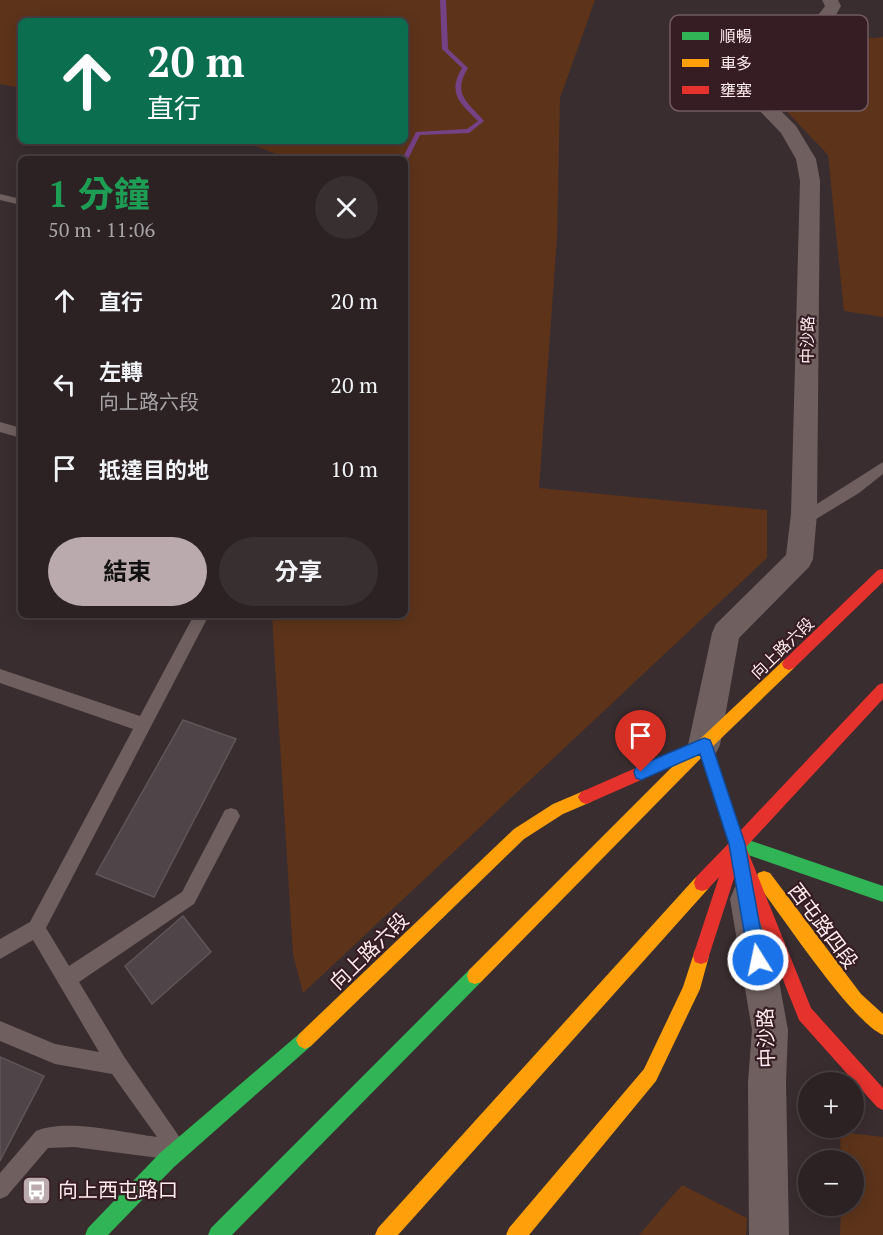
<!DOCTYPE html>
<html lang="zh-TW">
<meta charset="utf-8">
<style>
:root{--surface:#2c2224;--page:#382f31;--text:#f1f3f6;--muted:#a6a4a6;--line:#483f41;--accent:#baaaad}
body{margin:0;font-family:"PT Serif","Noto Sans TC",serif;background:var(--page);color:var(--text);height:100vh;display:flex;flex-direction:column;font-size:22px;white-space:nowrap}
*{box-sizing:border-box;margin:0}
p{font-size:20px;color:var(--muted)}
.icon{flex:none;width:33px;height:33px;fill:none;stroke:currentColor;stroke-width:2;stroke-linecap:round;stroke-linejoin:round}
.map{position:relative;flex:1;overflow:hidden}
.sheet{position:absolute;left:18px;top:156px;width:390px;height:462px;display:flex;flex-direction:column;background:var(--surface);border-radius:9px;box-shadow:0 3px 15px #0003,0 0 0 2px var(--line)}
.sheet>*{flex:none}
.banner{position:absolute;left:18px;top:18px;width:390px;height:126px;border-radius:9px;box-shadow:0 3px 15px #0003,0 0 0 2px var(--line);background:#0b6e4f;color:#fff;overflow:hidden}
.fabs{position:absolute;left:798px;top:1072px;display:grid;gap:12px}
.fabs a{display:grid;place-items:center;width:66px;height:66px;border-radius:50%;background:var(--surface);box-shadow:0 3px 15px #0003,0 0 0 2px var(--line);font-size:30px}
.pin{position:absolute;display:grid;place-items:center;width:51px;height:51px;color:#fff;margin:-62px -26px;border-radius:50% 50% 50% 0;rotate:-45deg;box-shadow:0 0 6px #0007}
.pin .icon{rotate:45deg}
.me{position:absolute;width:66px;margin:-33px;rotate:350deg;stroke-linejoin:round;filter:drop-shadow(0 0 4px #0008)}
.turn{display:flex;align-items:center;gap:21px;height:126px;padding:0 30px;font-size:27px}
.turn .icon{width:78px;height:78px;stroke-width:2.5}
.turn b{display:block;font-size:42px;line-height:51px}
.round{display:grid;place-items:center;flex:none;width:63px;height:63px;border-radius:32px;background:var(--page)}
.overview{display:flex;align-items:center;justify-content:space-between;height:102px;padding:0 30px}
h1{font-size:36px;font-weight:700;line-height:45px;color:#1e9e55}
.primary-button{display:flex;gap:12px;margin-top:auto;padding:12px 30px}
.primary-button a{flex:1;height:69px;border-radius:36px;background:var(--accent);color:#111;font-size:24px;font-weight:700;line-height:69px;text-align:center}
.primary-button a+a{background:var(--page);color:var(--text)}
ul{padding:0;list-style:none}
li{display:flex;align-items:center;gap:18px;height:84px;padding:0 30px}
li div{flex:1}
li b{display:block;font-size:22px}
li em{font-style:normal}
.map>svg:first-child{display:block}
.green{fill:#5d341a}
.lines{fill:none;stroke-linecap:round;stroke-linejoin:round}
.stream{fill:#764286;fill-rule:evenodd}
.building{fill:#4f4448;stroke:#605559;stroke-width:1.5}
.lane{fill:#6f605f;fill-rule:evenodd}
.street{fill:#6f605f;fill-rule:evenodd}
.fast{fill:#30b455;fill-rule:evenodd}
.slow{fill:#ff9f0a;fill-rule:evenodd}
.jam{fill:#e5322d;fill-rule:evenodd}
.route{fill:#1a73e8;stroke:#114b97;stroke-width:1.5}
.labels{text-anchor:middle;stroke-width:4.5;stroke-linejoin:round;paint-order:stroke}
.street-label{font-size:16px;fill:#ffedf0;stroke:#361d23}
.near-street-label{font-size:20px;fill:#ffedf0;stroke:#361d23}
.near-poi-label{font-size:20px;fill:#ffedf0;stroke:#361d23;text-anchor:start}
.key{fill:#361d23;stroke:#725b60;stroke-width:1.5}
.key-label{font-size:16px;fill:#ffedf0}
</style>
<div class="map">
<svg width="883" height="1235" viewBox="0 0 883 1235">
<rect width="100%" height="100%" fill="#3a2d30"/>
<path class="green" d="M0,0h595l-35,98 -3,139 -18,251 228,22v48l-464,435 -10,-39 -21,-339h133v-456h-116l-46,-18h162v-120h-384v67l-21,-4z
M883,37v280l-39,-6 -16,-156 -76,-80 24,-26z
M840,1132l43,5v98h-43l1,-29h13v-45h-13z
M682,1185l65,33 -1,17h-107z"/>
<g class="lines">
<path class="stream" d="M440,0h6l2,49 20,19c-16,27 -1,33 16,53l-15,12 -49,2 -12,24 -3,2v-2h-3l14,-27 51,-3 11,-8c-18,-18 -31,-27 -16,-53l-20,-19z
M405,266l3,2 2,23 -3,2h-2z"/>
</g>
<path class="building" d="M183,720l53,19 -82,158 -58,-23z
M183,916l28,36 -59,52 -27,-38z
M0,1057l44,19 -44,85z"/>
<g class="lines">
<path class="lane" d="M0,194l21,5v6l-21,-5z
M0,422l21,6v10l-21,-6z
M883,462v12l-24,19 -51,31h-10l-2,-4 2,-4z
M194,615h15l-163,313 23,38 113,-74 43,-82 6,-2 6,2 3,6 -3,6 -43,82 -115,78 46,76 62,90 -3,7 -17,4 -93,-12 -26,1 -41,48 -7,3v-26l36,-42c30,-13 88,2 121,6l-45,-63 -57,-10 -55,-23v-20l55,23 44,8 -66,-112 -33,19v-20l30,-17 103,-193 -133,-46v-14l140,47z"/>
<path class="street" d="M822,0h16l3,6 -9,16 -17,10 -64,12 -7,7 -1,17 6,11 47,47 20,33 4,22 -3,333 -4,45 -4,8 -70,71 -19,107 -5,10 -11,4 -11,-4 -5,-10 24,-112 4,-9 70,-69 5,-41 9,-333 -4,-22 -15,-26 -45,-47 -11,-18 1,-19c23,-32 78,-8 99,-43z
M747,882l12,5 5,12 24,131 -2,52 3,153h-40l-1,-153 4,-52 -22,-131 5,-12z"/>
<path class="fast" d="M737,836l146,50v16l-152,-53 -2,-5 2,-5z
M475,968l6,2 2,6 -2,6 -249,253h-24l3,-7 258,-258z
M305,1031l6,3 3,6 -3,6 -137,121 -66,68h-23l3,-7 72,-75 139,-119z"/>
<path class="slow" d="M789,658l5,2 2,4 -2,4 -85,82 -228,232 -6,2 -6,-2 -2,-6 2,-6 230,-230 85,-80z
M586,790l5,2 3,5 -3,5 -28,12 -39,25 -213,207 -6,3 -6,-3 -3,-6 3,-6 215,-205 39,-25z
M764,871l6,2 91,121 22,20v21c-32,-14 -100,-118 -125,-150l-2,-6 2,-6z
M702,875l6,2 2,6 -2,6 -310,346h-23l3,-7 318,-351z
M701,948l6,2 2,6 -9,33 -44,92 -127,154h-23l3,-7 135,-159 39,-82 12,-37z"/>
<path class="jam" d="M883,569v13l-89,86 -5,2 -5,-2 -2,-4 2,-4 94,-90z
M883,683v16l-137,148 65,161 72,80v22l-6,-3 -78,-87 -61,-154 -31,96 -6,2 -6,-2 -2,-6 26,-79 -11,12 -6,2 -6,-2 -2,-6 2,-6 33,-34 -32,-98 2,-5 5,-2 5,2 31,91 138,-146z
M686,746l5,2 2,5 -2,5 -100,44 -5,2 -5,-2 -3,-5 3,-5z"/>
</g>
<path class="route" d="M704,738l6,2 2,5 33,99 21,116 -2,6 -6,3 -6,-3 -3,-6 -20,-116 -29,-90 -59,26 -5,-2 -2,-6 2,-5z"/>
<defs>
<symbol id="bus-square" viewBox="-11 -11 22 22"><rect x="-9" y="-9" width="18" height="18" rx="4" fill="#baaaad" stroke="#361d23"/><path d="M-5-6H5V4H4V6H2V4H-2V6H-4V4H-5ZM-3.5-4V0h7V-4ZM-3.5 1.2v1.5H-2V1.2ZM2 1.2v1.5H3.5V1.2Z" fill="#fff"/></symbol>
</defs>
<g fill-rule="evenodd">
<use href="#bus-square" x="20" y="1174" width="33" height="33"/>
</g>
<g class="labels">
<g class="street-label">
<text transform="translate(807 340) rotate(-89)" y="6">中沙路</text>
<text transform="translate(782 648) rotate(-44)" y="6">向上路六段</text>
</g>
<g class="near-street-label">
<text transform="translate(823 926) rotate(53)" y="7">西屯路四段</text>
<text transform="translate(369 951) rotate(-44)" y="7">向上路六段</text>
<text transform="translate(766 1038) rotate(-92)" y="7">中沙路</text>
</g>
<g class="near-poi-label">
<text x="58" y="1197">向上西屯路口</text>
</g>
</g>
<rect x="670" y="15" width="198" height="96" rx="9" class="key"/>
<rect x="682" y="32" width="27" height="8" fill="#30b455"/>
<rect x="682" y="59" width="27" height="8" fill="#ff9f0a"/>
<rect x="682" y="86" width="27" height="8" fill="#e5322d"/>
<g class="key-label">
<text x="720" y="42">順暢</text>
<text x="720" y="69">車多</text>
<text x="720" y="96">壅塞</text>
</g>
</svg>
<div class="fabs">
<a>+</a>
<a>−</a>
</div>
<div class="pin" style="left:641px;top:772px;background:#d93025"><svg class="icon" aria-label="arrive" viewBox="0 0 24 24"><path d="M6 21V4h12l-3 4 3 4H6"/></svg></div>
<svg class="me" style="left:758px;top:960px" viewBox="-20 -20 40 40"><circle r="17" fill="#1a73e8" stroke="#fff" stroke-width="3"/><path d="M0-11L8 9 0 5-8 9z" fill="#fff"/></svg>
<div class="banner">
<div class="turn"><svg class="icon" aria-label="ahead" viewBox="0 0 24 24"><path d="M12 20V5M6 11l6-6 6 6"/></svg><div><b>20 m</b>直行</div></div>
</div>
<section class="sheet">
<div class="overview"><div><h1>1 分鐘</h1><p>50 m · 11:06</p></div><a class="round"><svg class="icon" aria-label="close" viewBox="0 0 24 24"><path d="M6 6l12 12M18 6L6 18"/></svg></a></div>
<ul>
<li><svg class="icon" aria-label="ahead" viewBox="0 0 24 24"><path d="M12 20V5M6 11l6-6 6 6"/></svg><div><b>直行</b></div><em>20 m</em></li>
<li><svg class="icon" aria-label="left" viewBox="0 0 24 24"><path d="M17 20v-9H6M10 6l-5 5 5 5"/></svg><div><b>左轉</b><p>向上路六段</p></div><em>20 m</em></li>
<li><svg class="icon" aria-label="arrive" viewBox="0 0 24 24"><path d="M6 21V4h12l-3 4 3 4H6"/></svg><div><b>抵達目的地</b></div><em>10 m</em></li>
</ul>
<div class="primary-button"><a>結束</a><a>分享</a></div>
</section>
</div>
